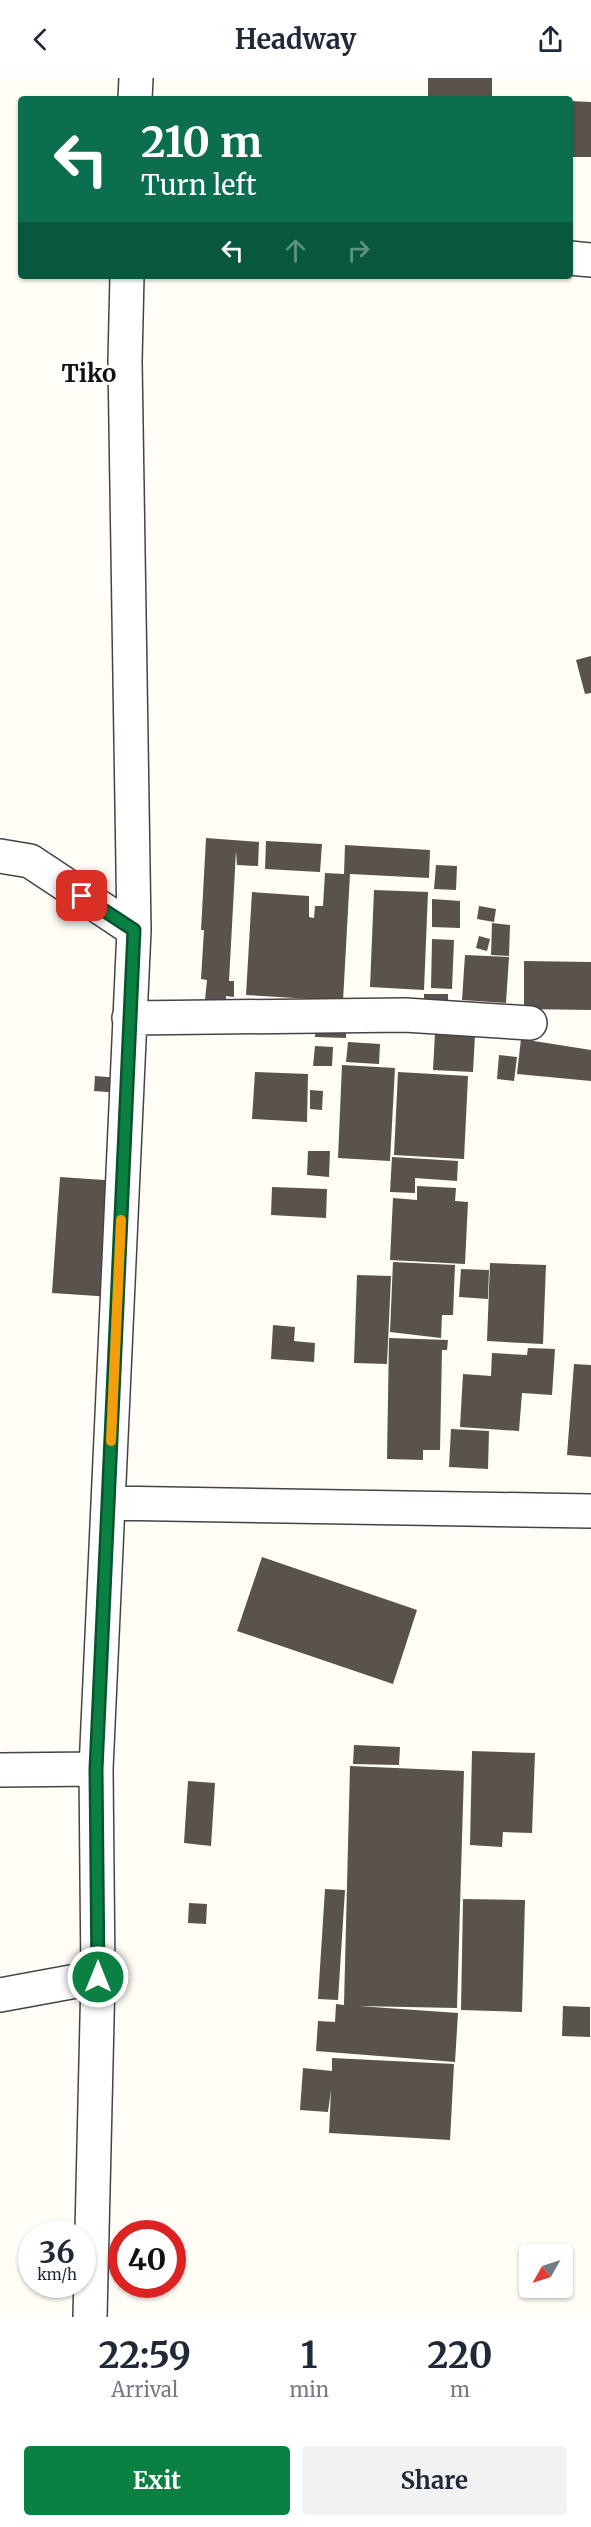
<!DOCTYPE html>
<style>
:root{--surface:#fff;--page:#f2f2f3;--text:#1f2937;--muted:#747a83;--accent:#0b8043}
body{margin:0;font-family:Merriweather,serif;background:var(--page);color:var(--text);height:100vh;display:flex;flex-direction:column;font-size:22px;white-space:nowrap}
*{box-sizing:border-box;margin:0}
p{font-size:20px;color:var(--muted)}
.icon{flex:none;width:33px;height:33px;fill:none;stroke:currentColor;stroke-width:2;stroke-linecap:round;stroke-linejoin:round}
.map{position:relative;height:2239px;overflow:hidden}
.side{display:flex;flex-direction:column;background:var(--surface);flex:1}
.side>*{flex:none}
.top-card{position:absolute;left:18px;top:18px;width:555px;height:183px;border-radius:6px;box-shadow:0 2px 4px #0004;background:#0b6e4f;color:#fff;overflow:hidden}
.needle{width:39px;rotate:231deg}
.tools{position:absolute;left:519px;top:2166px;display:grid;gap:12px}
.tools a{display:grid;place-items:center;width:54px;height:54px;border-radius:6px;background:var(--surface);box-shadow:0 2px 4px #0004;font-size:30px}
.speed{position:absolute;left:18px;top:2142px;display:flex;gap:12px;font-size:30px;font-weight:700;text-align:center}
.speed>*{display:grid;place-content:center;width:78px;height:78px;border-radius:50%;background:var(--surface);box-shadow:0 2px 4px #0004;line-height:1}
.speed small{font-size:15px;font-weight:400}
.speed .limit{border:9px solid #d22;background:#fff;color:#111}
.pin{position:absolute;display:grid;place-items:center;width:51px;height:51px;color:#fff;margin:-26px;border-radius:12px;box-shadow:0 3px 9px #0006}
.me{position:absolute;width:66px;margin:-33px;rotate:0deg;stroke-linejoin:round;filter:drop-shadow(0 0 4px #0008)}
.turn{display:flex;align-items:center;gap:21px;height:126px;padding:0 24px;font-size:27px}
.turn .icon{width:78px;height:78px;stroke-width:2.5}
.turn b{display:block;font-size:42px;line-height:51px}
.lanes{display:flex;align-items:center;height:57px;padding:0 24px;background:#0003;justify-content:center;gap:30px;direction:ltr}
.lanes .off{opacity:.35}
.eta{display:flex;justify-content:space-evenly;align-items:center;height:102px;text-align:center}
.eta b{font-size:36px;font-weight:700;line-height:42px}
.primary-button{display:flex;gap:12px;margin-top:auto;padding:12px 24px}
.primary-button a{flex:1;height:69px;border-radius:6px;background:var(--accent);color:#fff;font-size:24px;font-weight:700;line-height:69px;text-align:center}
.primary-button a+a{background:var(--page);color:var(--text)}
header{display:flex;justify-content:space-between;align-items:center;height:78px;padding:0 24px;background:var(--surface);font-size:27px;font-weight:700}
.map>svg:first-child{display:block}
.building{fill:#5a524d}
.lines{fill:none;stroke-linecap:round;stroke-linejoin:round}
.minor-casing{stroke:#444;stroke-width:36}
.minor{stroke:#fff;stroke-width:33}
.route-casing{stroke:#07532c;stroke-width:15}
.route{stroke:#0b8043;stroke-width:10}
.slow{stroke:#f59e0b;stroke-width:10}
.labels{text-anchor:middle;stroke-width:6;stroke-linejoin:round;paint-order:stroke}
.district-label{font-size:24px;font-weight:bold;fill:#111;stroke:#fff}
</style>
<header><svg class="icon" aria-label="back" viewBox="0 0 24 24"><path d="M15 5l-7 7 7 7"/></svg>Headway<svg class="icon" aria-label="share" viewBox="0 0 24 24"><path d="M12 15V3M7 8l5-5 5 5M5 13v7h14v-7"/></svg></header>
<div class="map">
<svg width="591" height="2239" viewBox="0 0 591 2239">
<rect width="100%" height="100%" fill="#fffdf5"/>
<path class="building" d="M428,0h64v21h-64z
M570,23l21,1v55h-21z
M591,578v37l-6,1 -9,-34z
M206,760l53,4 -1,24 -21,-1 -1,-14 -7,130h5v16l-8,-1v3h4l-1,12 -25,-1 3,-30 -6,-1 3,-49h-3z
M266,763l56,3 -2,28 -55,-3z
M345,767l85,5 -1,28 -79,-4 -7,127 -97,-6 6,-103 57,4v21l5,1 1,-12h8l2,-33 19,1z
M436,787l21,1 -1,24 -22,-1z
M374,812l54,2 -4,98 -54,-3z
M432,821l28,2v27l-28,-1z
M479,828l17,3 -2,13 -17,-3z
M492,845l18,2 -1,31 -18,-1z
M479,858l11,3 -3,12 -11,-3z
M432,861l22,1 -2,49 -21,-1z
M465,877l44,2 -3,46 -44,-3z
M524,883l67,1v48l-67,-1z
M424,916h24v11l-24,1z
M316,942l30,2v16l-31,-1z
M435,955l40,2 -2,37 -40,-2z
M521,961l70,11v31l-74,-7z
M348,964l32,2 -1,20 -33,-2z
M315,968l18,1 -1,19h-19z
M499,977l18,2 -3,24 -17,-2z
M342,987l53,3 -5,93 -52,-3z
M255,994l53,2 -1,48 -55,-3z
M398,994l70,4 -4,83 -70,-4z
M95,998l25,2v15l-26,-2z
M310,1012l13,1 -1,19 -12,-1z
M308,1073h22l-1,26 -22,-2z
M392,1079l66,4 -1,20 -42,-3v15l-25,-1z
M60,1099l59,4 -7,116 -60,-4z
M417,1108l39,2 -1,13 13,1 -3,62 -75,-4 3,-62 24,2z
M272,1109l55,2 -1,29 -55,-3z
M393,1184l62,3 -2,50h-11l-1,23 -51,-6z
M490,1185l56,2 -3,79 -56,-3z
M461,1191l28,1 -1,29 -29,-2z
M357,1197l34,1 -4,88 -33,-1z
M273,1247l22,2 -1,14 21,2 -1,19 -43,-3z
M389,1260l59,2 -1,10h-5l-2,100h-17v10l-36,-1z
M528,1270l27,1 -3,46 -30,-2 -3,38 -59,-4 3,-53 28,2 1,-23 35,2z
M574,1286l17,1v92l-24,-2z
M451,1351l38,2 -1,38 -39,-2z
M262,1479l155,53 -24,74 -156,-53z
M354,1667l46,2 -1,18 -46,-1z
M472,1673l63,2 -3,80 -29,-1 -1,15 -32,-2z
M350,1688l114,5 -7,237 -99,-2 100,7 -3,49 -139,-11 2,-30 17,1 1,-18 8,1z
M188,1703l27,2 -4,63 -27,-3z
M325,1811l20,1 -7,110 -20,-1z
M463,1821l62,1 -3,112 -61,-2z
M189,1825l18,1 -1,20 -18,-1z
M563,1928l27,1v30l-28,-1z
M332,1980l122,6 -4,76 -121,-7 2,-43 -3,22 -28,-2 3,-42 29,3z"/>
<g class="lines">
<defs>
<path id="minor" d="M135,21l1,-21
M570,180l21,2
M0,778l30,5 104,69
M129,940l276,-3 125,8
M108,1425l483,8
M0,1692l96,-1
M0,1917l98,-18
M90,2239l8,-340 -2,-208 38,-839 -9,-569 2,-85"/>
</defs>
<use href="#minor" class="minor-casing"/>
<use href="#minor" class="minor"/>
</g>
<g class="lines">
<defs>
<path id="route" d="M82,818l52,34 -38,839 2,208"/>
</defs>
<use href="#route" class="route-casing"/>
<use href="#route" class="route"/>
<path class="slow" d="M111,1363l10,-221"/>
</g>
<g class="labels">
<g class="district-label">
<text x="89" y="304">Tiko</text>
</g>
</g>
</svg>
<div class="tools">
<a><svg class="needle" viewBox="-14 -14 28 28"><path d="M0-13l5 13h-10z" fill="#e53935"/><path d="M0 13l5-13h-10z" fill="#747a83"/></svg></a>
</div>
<div class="speed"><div>36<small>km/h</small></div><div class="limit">40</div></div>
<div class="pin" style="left:82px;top:818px;background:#d93025"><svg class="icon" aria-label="arrive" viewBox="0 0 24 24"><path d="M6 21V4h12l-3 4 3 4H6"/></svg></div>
<svg class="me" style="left:98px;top:1899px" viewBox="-20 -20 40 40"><circle r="17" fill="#0b8043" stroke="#fff" stroke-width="3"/><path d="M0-11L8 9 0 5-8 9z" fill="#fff"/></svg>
<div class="top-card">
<div class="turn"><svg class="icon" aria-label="left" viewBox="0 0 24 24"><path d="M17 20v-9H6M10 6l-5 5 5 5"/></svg><div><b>210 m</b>Turn left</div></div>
<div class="lanes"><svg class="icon" aria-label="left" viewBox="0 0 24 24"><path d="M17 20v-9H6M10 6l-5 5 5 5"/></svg><svg class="icon off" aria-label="ahead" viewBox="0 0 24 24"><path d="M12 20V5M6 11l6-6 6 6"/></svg><svg class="icon off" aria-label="right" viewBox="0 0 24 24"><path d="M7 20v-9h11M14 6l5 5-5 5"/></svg></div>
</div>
</div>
<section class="side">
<div class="eta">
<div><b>22:59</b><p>Arrival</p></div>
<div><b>1</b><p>min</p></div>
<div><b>220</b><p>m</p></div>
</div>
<div class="primary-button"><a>Exit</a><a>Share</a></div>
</section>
